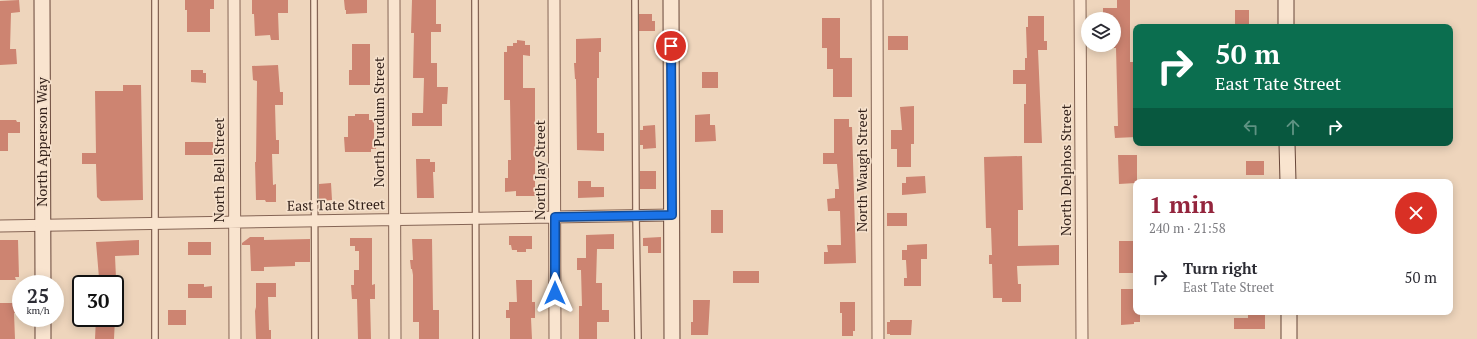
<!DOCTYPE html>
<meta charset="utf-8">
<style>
:root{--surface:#fff;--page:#f2f2f3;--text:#2b2b33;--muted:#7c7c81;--accent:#94253d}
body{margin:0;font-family:"PT Serif",serif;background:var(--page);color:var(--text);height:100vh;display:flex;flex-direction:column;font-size:15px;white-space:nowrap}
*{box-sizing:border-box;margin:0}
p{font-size:13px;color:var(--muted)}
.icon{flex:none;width:22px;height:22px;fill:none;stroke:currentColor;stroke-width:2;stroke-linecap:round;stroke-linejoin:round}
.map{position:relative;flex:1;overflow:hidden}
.details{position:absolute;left:1133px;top:179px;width:320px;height:136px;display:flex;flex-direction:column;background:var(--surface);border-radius:8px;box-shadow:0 2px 10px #0003}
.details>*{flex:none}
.banner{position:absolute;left:1133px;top:24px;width:320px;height:122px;border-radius:8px;box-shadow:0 2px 10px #0003;background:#0b6e4f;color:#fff;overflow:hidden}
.controls{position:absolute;left:1081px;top:12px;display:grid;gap:8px}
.controls a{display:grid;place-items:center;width:40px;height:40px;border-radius:50%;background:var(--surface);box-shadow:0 2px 10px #0003;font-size:20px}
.speed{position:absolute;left:12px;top:275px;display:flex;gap:8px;font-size:20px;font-weight:700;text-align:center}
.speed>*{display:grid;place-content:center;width:52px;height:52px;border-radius:50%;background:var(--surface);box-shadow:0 2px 10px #0003;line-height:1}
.speed small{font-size:10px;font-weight:400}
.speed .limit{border:2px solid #111;border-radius:6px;background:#fff;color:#111}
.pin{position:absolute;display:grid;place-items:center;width:34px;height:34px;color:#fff;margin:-17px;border:2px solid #fff;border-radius:50%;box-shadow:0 1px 4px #0007}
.me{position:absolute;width:44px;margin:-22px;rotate:0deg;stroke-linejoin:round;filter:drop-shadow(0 0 3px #0008)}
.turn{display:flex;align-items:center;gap:14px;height:84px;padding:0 16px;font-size:18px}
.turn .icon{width:52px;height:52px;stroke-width:2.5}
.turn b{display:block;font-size:28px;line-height:34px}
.lanes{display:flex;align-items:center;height:38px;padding:0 16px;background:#0003;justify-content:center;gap:20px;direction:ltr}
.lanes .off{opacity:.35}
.round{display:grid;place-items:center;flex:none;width:42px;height:42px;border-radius:21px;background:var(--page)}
.overview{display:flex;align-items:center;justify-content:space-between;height:68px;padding:0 16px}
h1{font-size:24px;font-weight:700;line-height:30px;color:var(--accent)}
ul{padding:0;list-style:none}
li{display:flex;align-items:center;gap:12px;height:60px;padding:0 16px}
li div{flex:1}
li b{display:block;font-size:15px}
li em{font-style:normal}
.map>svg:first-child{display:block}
.building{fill:#cd8471}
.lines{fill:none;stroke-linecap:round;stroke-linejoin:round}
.lane-casing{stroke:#856555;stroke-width:8}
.street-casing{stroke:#856555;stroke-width:13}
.secondary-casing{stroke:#674639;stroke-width:17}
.lane{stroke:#f9e4cf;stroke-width:5.5}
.street{stroke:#f9e4cf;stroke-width:11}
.secondary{stroke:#f9e4cf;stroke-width:15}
.route-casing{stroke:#114b97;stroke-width:10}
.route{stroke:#1a73e8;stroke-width:7}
.labels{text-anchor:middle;stroke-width:3.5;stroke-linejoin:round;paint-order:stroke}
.street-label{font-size:14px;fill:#34221b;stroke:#f5e0cb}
</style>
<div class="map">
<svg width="1477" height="339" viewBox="0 0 1477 339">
<rect width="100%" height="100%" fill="#eed5bc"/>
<path class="building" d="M19,0l1,12 -9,1 -1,36h6l1,15 -17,1v-64z
M185,0h29v9h-4v23h-23v-22h-2z
M252,0h36v13h-10l1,27h-8l-1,-5 -15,1 -1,-22h-2z
M344,0h23v13l-21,1v-4h-1z
M412,0h24v24h5v8h-10v31h6v24h11l-1,17h-5v22h-30v-13h11l1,-35h-11l1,-45h-3z
M1117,0h13v62h5l1,75 -21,1 -1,-12h4l-2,-78h-2v-29h-2v-1h-9v-10h14z
M1235,10h14v17h-14z
M639,14h13v7h3v10h-16z
M1028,16h16v25h3v9h-9l4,93h-18v-39h2v-20h-13v-14h12v-12h2l-1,-31h2z
M822,18h18v40h12v39h-19v-28h-6v-21h-5z
M888,36h20v14h-20z
M601,38v14h-2v26h-2v55h7v18l-27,-1 -1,-71h-1l-1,-16h2v-24z
M517,40l8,1v4h5v11l-7,-1v33h12v108h-19v-5l-11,1v-14h3v-18h3l-1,-60h-6v-48h3v-6h6v-3h4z
M352,44h18v41h-21v-15h3z
M278,65l2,27h3v13h-8l1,35h3v14h-7l1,31 3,-1v18h-10l-1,-2h-9l-1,-38h1l1,-81 -4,-1 -1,-14z
M191,70h12v3h3v10l-15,-1z
M702,72h16v16h-16z
M123,85h18l2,115 -42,1 -4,-4 -1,-33h-14v-11h14l-1,-62h28z
M914,106v38h-3v23h-14v-18h-6v-19h11l-2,-23z
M355,114h14v6h5v19h2v10h-5v3h-26l-1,-15h4v-21h7z
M710,114v11h5l1,16 -21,1v-27z
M834,119h15v8h3l4,136 -32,1v-12h4l-1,-7h14l-1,-34h-12l-1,-12 8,-1v-9h4l-2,-25h-14v-11h11z
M0,120h16l1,2h3v11h-12v18h-8z
M655,125l1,23 -13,1v-4h-3v-15h3v-4z
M185,142h28v13h-28z
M1118,155h19v27l-1,1 -17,1z
M1022,156l1,54h-5v36l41,-1v20l-42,1 1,18h3v18h-19v-4h-9l-1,-34h-3v-9h3l-1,-27h-5l-2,-71z
M416,159h14v3h5v10h-2l1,26h-17z
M1246,161h18v14h-18z
M640,171h16v18h-16z
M925,176l1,17 -24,2v-12h4v-6z
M578,181h13v6h13v10l-26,1z
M331,183l1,17 -13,1v-17z
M711,210h12v23h-12z
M887,213h20v13h-20z
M614,234v15h-17l-1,34h6v27h7v12h-12v17h-18v-33h3l-1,-36h-4v-12h9v-23z
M509,236h23v13h-6v3h-9v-2h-5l-1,-5h-2z
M250,237h14v3l46,-1v23h-15v4l-31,1v4h-13l-1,-26h-8v-2z
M661,237v16h-13v-7h-5v-8z
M350,238h22v47l3,-1v15h-5l1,40h-13l-1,-40h-5l-1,-14h3v-15h5v-19h-4v-5h-5z
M412,239h20l1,71h6v29h-20v-17h-6v-47l-1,-6h-1l-1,-9h3z
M0,240h18l1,37h-4l1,3h-16z
M139,240v15l-24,1 1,22h-17l-3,-36z
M1119,241h17v11h-2l1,21h-16z
M188,242h23v13h-23z
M927,244v15h-6v27h-17v-8h3l-1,-18h-4v-10h5v-5z
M733,271h26v12h-26z
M516,280h16v22h3v16h-4l1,21h-22v-21h-4v-8h3v-8h8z
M256,283h20v14h-8l1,33h2v9h-15l-1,-28 1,-4z
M188,284h16v3l8,-1v12h-24z
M1121,289h14l1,23h4v10h-6v2l-13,1z
M693,300h17l-2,35h-17v-13h2z
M840,302h15v29h-2v5h-11v-23h-2z
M0,303h18v10h-4l1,26h-15z
M168,310h18v15h-18z
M1248,313h17v16h-31v-11h14z
M96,318h19l-1,21h-19z
M890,320h22l-1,15h-21v-1h-3v-12h3z"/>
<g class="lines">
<defs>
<path id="lane" d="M155,0v339
M314,0l1,339
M475,0l1,339
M635,0l1,216 2,123"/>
<path id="street" d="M234,0l1,339
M394,0l1,339
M554,0l1,339
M877,0l1,339
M1080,0l2,339
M0,226l672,-11"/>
<path id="secondary" d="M42,0l1,284
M671,0l1,339
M1286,0v27
M1287,143l1,39
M1289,312v27
M43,318v21"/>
</defs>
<use href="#lane" class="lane-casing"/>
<use href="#street" class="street-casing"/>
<use href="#secondary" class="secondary-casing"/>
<use href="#lane" class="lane"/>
<use href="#street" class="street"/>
<use href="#secondary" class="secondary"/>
</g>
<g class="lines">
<defs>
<path id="route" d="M555,293v-76l117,-2 -1,-169"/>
</defs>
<use href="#route" class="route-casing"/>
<use href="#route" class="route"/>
</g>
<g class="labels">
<g class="street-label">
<text transform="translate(379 122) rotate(-90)" y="5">North Purdum Street</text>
<text transform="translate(42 142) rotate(-90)" y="5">North Apperson Way</text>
<text transform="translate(219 170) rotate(-90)" y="5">North Bell Street</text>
<text transform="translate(540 170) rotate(-90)" y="5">North Jay Street</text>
<text transform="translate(862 170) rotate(-90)" y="5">North Waugh Street</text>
<text transform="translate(1066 170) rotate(-90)" y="5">North Delphos Street</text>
<text transform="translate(336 205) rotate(-1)" y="5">East Tate Street</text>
</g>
</g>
</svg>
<div class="controls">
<a><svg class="icon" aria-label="layers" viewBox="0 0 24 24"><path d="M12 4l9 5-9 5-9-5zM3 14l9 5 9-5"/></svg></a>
</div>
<div class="speed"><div>25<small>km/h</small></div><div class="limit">30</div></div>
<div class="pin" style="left:671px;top:46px;background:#d93025"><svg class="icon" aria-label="arrive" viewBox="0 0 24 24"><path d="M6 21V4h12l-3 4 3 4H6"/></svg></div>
<svg class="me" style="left:555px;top:293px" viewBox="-20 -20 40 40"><path d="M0-17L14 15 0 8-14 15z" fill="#1a73e8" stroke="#fff" stroke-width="4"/></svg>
<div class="banner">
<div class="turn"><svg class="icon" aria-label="right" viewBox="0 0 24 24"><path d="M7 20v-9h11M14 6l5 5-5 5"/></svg><div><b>50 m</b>East Tate Street</div></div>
<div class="lanes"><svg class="icon off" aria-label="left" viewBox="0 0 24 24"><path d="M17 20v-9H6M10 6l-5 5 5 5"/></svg><svg class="icon off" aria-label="ahead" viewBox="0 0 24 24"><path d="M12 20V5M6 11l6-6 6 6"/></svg><svg class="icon" aria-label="right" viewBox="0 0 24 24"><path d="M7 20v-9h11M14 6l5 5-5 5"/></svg></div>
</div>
<section class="details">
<div class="overview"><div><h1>1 min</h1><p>240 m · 21:58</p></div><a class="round" style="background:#d93025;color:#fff"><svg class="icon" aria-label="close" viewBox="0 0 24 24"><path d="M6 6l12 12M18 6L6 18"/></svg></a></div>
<ul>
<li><svg class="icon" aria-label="right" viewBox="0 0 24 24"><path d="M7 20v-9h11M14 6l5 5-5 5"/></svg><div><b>Turn right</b><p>East Tate Street</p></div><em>50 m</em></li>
</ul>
</section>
</div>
